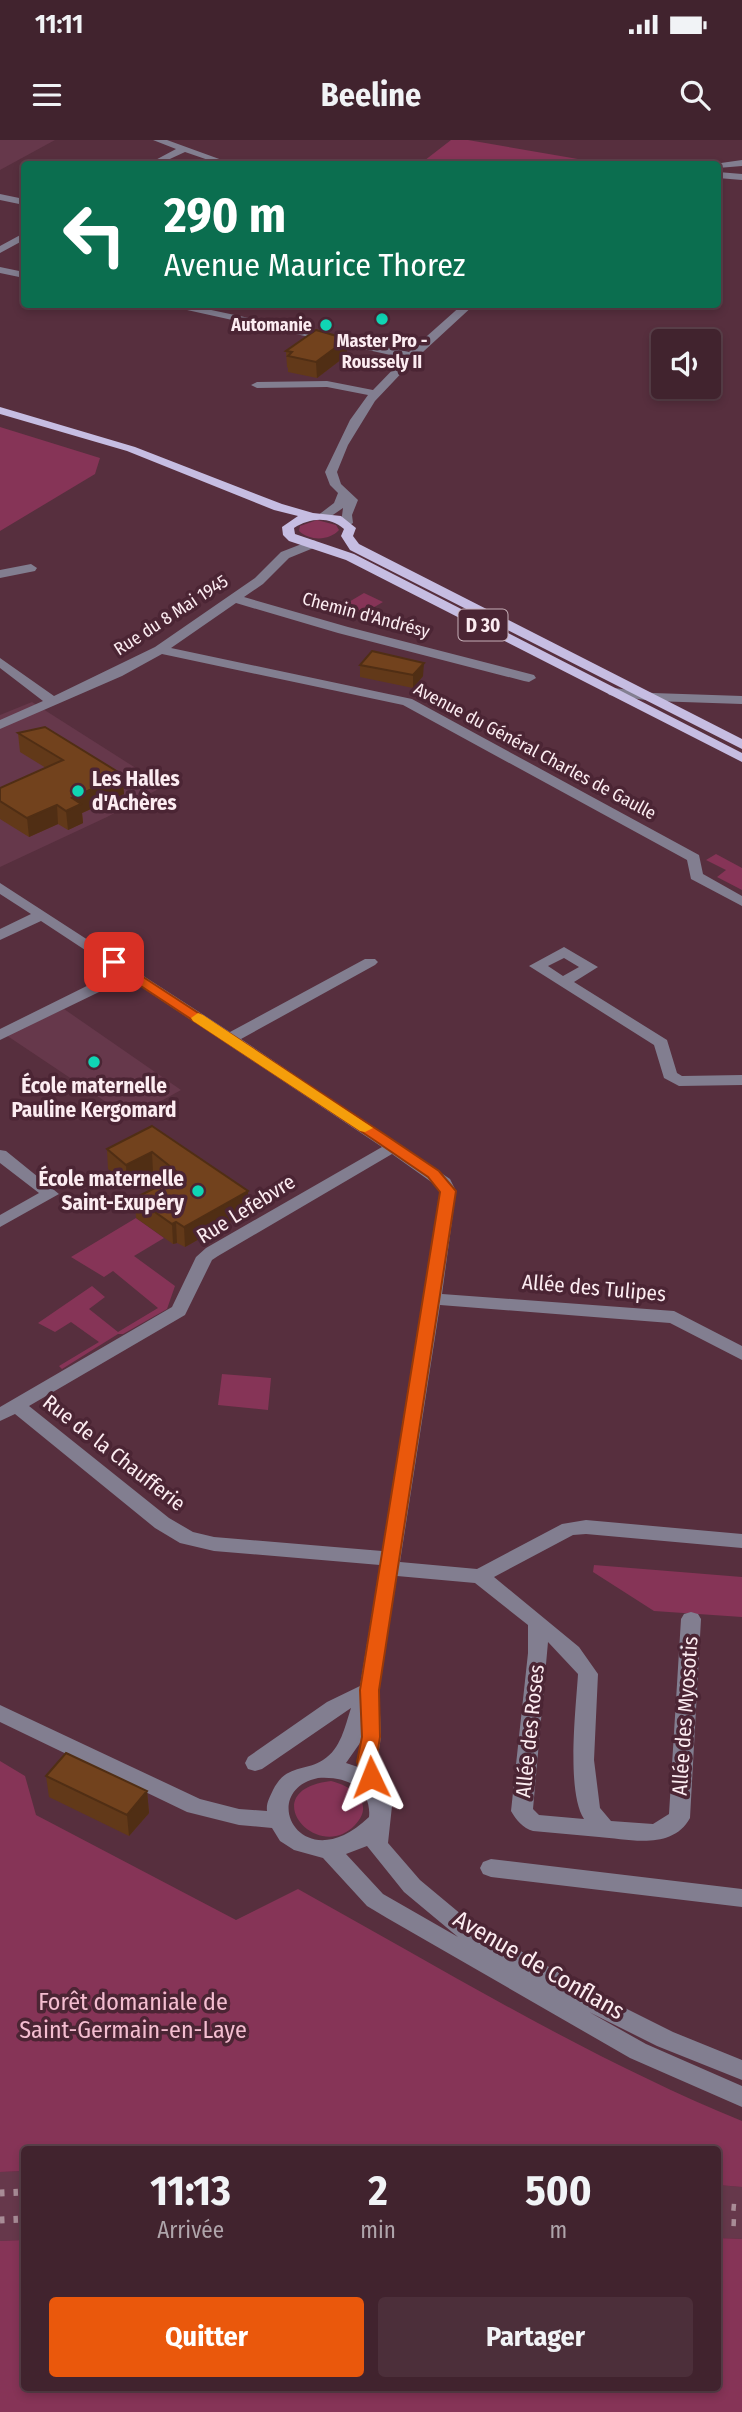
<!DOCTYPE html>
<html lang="fr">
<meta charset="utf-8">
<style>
:root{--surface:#41232e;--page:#4c2f3a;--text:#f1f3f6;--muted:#aea4aa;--line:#5a404a;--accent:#ea580c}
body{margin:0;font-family:"Fira Sans Condensed",sans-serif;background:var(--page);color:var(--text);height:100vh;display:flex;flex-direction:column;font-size:26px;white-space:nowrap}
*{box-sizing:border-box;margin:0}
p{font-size:23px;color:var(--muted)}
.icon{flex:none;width:38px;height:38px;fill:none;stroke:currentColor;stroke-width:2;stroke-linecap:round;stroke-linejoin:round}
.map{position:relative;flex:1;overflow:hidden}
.drawer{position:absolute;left:21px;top:2006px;width:700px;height:245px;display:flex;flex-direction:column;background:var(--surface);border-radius:7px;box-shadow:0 4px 10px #0003,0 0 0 2px var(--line)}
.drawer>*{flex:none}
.hud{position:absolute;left:21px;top:21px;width:700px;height:147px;border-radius:7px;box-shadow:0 4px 10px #0003,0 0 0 2px var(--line);background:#0b6e4f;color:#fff;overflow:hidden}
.fabs{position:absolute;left:651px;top:189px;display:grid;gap:14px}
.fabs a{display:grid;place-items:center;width:70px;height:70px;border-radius:7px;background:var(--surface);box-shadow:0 4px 10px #0003,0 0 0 2px var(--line);font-size:35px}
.pin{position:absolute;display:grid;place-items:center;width:60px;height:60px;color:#fff;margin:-30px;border-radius:14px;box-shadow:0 4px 10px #0006}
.me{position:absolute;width:77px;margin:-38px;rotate:358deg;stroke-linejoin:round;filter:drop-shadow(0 0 5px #0008)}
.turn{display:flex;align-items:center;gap:24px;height:147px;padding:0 28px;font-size:32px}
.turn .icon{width:91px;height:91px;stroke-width:2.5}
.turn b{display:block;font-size:49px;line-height:60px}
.eta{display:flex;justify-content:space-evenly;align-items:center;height:119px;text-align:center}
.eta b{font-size:42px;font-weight:700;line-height:49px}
.cta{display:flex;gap:14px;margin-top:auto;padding:14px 28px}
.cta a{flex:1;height:80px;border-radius:7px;background:var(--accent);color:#fff;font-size:28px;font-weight:700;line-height:80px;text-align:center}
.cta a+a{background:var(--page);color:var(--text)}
.status{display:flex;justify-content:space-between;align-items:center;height:49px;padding:0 35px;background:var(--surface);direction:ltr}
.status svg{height:19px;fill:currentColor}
header{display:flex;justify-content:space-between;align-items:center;height:91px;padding:0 28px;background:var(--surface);font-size:32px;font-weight:700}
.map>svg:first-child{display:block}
.built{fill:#66384b}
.green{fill:#863457}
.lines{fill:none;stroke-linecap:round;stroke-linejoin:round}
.minor{fill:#827e90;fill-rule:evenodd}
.major{fill:#c6bde2;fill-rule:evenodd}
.rail{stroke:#a88c96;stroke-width:7;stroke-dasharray:4.5 9;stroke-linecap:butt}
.wall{fill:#623919}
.shaded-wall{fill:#502e14}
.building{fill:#72421d;stroke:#502e14;stroke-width:2}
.route{fill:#ea580c;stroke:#983908;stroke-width:2}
.slow{fill:#f59e0b}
.poi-dot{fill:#10d5b4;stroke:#4b2534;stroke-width:2.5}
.labels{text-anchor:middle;stroke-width:7;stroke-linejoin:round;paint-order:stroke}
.far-poi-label{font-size:18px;font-weight:bold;fill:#fcecf1;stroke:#4b2534;text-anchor:end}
.far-street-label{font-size:18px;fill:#fcecf1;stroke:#4b2534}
.shield{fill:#4b2534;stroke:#c7b0b8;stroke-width:2}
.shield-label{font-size:19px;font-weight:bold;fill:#fcecf1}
.poi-label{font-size:21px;font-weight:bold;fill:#fcecf1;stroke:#4b2534;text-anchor:start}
.street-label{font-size:21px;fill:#fcecf1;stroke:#4b2534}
.near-street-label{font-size:24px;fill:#fcecf1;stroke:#4b2534}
.near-park-label{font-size:24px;fill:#f4bdd0;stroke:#4b2534}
</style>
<div class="status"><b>11:11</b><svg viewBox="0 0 49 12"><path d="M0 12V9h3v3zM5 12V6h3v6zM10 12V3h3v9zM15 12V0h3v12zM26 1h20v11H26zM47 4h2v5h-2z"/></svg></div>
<header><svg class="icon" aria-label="menu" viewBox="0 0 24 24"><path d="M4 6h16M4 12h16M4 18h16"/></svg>Beeline<svg class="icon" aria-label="search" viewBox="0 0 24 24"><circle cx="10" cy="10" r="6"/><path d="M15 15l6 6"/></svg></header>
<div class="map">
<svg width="742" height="2272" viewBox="0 0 742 2272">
<rect width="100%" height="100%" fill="#572f3e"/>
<path class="built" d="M0,0h55l-55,30z
M32,562l132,84 -57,31 -107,50v-152z
M64,869l117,81 -51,28 -124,-83z
M24,2031v69l-24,1v-69z
M718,2045l24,2v52l-24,-1z"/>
<path class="green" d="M451,0h17l139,24h-187z
M0,287l100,31 -5,16 -95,57z
M317,380l19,5 3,5c-10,11 -29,11 -40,1l1,-5z
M364,453l19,9 -31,18 -20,-8z
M716,714l26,14v22l-25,-13 9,-7 -20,-10z
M136,1078l28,20 -30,18 41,30 -8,23 -44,25h-5l-56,35 -3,-3 40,-24 -28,-20 -16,10 -17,-9 54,-37 13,11 -16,12 29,23 40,-24 -45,-37 -9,6 -33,-20z
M222,1234l49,4 -3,32 -50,-5z
M594,1425l148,12v40l-88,-6 -61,-39z
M0,1621l25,15 11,39 200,105 62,-31c146,81 290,169 444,232v66l-24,-2v-36h-694v22l-24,1z
M331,1641c21,5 45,22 24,44 -38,40 -102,-35 -24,-44z
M718,2098l24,1v173h-742v-171l24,-1v147h694z"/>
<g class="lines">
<path class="minor" d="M153,0h14l66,24h-13l-35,-12 -26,12h-11l28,-15z
M742,20v6l-24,2v-4h-4z
M718,32l24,2v6l-24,-2z
M0,54l24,5v6l-24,-5z
M24,93v7l-24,13v-7z
M0,127l24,5v6l-24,-5z
M160,164h23l226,48 54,-48h12l-64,59 -36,38 -27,44 -11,27 4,12 17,16 -6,15 1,8 -6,4 -6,-4 2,-15 -16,11 -10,-3 17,-13 4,-10 -8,-8 -5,-13 25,-52 18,-25 -41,-8 -70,1 -6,-3 6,-3 70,-1 46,9 31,-32z
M312,400l4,1v6l-27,11 -26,26 -19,13 104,30 186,48 2,3 -7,4 -5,-1 -186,-48 -102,-30 -65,45 241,51 287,156 4,19 39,22v10l-51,-27 -4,-19 -284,-155 -241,-51 -40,22 -122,53v-9l43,-19 -43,-33v-10l54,38 101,-49 100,-69 26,-26z
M31,424l6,4 -2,3 -35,7v-8z
M614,548l39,5 89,3v8l-89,-3 -44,-6 -2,-3z
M0,743l230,149 135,-73h10l3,3 -3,3 -134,74 209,140 6,12 -14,103 232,17 68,35v14l-72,-37 -230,-18 -40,257 77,7 85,-45 24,-4 156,14v14l-156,-14 -13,1 -79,42 85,70 19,27 -4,86 6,48 11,13 42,3 16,-10 12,-195 3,-5 7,-2 7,2 3,5 -11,199c-18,33 -62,21 -91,19 -22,-2 -44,-4 -66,-6 -10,-3 -17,-11 -22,-20l17,-158v-28l-53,-42 -78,-7 -18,114 2,47 -4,25 15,44 -4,37 32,37 54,45 125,70 74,37 69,28v20l-85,-34 -68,-34 57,32 96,42v21l-112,-49 -243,-140 -20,-12 -44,-48 -29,-8 -14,-9 -8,-13 -33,-3 -52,-13 -187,-90v-17l200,94 39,10 28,2c-1,-8 3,-14 6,-21 13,-26 31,-18 50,-30 18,-11 22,-34 28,-52l-89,61 -7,2 -7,-2 -3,-6 3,-6 79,-55 33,-16 20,-121 -166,-14 -34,-8 -25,-15 -140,-114 -15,7v-14l172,-100 24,-50 10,-9 176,-101 -254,-169 -128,62v-11l117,-58 -76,-50 -41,19v-11l31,-15 -31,-20zM392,1014l45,32 3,5 -58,360 -168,-14 -21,-5 -24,-14 -140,-112 156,-91 27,-55 6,-4zM548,1502l30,32c-2,34 -12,117 6,145l-45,-4 -6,-6zM360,1603l-2,24 -12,-4zM318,1638c27,-2 54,9 51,39 -68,65 -113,-26 -51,-39zM367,1706l37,46 54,45 -75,-43 -37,-40z
M564,807l34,20 -24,15 93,58 10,33 5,3 60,-1v10l-63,1 -15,-8 -10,-33 -125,-79zM564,818l15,9 -16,9 -15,-10z
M0,1010l6,1 53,43 -59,33v-12l39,-22 -39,-30z
M491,1719l251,30v18l-251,-30 -8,-3 -3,-6 3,-6z"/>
<path class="major" d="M0,267l135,40 147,57 31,9 28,3 15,12 -3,8 6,8 383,195v10l-392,-199 -9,-14 3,-7c-15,-13 -34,-11 -50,-1l1,6 59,20 388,199v9l-396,-202 -57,-19 -6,-6 -1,-8 16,-11 -24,-6 -147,-59 -127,-37z"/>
<path class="rail" d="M0,2053l24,-1
M718,2066l24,2
M0,2080l24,-1
M718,2082l24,1"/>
</g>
<path class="wall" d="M286,211l61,4 -30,23 -29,-6v-4l-1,-1z
M360,525l63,11 -10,12 -53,-11z
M18,593l106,61 -42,19 1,10 -15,7 -10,-6 -29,13 -29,-18v-31l46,-20 -26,-16z
M152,986l97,85 -64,36 -8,-4 -4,1 -37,-26 -1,-20 31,-16 -13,-10 -26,13 -19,-16 -1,-20z
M46,1636l101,15 2,22 -20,23 -80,-39z"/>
<path class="shaded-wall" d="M347,199v16l-30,23 -1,-16z
M424,523l-1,13 -10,12v-13z
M123,635l1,19 -42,19 1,10 -15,7 -2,-19 6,-13z
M57,665l1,19 -29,13 -2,-19z
M152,1012l1,20 -26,13 -1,-20z
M248,1051l1,20 -64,36 -1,-20z
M176,1082l1,21 -4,1 -1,-20z
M147,1651l2,22 -20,23 -2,-21z"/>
<path class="building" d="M316,190l31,9 -31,23 -28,-6 4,-4 -6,-1z
M372,511l52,12 -11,12 -53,-10z
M45,587l78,48 -51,23 9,6 -15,7 -9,-6 -30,13 -27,-17v-13l63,-28 -45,-27z
M152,986l96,65 -64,36 -8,-5 -4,2 -37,-26 46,-23 -29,-23 -26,13 -19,-16z
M66,1613l81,38 -20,24 -81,-39z"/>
<path class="route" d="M114,818l270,176 55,37 17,20 -77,499 1,47 -4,25 5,15 -3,5 -7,2 -7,-2 -7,-20 5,-25 -2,-47 80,-498 -12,-15 -54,-37 -265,-175v-5z"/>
<path class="slow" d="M198,873l5,2 170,113 -8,4 -5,-1 -167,-110 -2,-3z"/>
<g class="poi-dot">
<circle cx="382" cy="179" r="7"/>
<circle cx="326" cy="185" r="7"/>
<circle cx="78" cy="651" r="7"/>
<circle cx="94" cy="922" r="7"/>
<circle cx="198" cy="1051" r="7"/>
</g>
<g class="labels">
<g class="far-poi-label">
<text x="312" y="191">Automanie</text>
<text x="382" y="207" text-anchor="middle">Master Pro -<tspan x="382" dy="21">Roussely II</tspan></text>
</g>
<g class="far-street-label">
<text transform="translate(171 475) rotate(-33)" y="6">Rue du 8 Mai 1945</text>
<text transform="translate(366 475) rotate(15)" y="6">Chemin d'Andrésy</text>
<text transform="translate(535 611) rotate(28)" y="6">Avenue du Général Charles de Gaulle</text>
</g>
<rect class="shield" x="458.5" y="469.5" width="49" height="31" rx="5"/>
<g class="shield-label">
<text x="483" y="492">D 30</text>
</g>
<g class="poi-label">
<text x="92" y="646">Les Halles<tspan x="92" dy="24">d'Achères</tspan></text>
<text x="94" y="953" text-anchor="middle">École maternelle<tspan x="94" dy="24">Pauline Kergomard</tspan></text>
<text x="184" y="1046" text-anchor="end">École maternelle<tspan x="184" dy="24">Saint-Exupéry</tspan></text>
</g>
<g class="street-label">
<text transform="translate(246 1069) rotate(-32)" y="7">Rue Lefebvre</text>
<text transform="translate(594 1148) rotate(5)" y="7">Allée des Tulipes</text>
<text transform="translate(114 1313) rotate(38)" y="7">Rue de la Chaufferie</text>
<text transform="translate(685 1576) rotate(-86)" y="7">Allée des Myosotis</text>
<text transform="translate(530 1591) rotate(-84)" y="7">Allée des Roses</text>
</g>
<g class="near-street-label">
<text transform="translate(539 1825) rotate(30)" y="8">Avenue de Conflans</text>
</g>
<g class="near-park-label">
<text x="133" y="1870">Forêt domaniale de<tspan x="133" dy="28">Saint-Germain-en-Laye</tspan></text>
</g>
</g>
</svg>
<div class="fabs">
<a><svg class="icon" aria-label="sound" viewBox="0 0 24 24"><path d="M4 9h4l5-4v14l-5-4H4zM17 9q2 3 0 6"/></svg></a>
</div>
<div class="pin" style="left:114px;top:822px;background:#d93025"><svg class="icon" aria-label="arrive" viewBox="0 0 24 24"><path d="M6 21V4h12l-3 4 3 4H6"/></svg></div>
<svg class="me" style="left:371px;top:1637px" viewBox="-20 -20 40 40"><path d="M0-17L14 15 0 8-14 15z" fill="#ea580c" stroke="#fff" stroke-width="4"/></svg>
<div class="hud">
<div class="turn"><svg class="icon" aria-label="left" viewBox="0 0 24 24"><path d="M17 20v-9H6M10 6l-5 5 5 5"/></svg><div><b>290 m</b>Avenue Maurice Thorez</div></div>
</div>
<section class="drawer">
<div class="eta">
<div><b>11:13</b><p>Arrivée</p></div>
<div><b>2</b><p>min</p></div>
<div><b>500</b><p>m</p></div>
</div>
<div class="cta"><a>Quitter</a><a>Partager</a></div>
</section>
</div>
